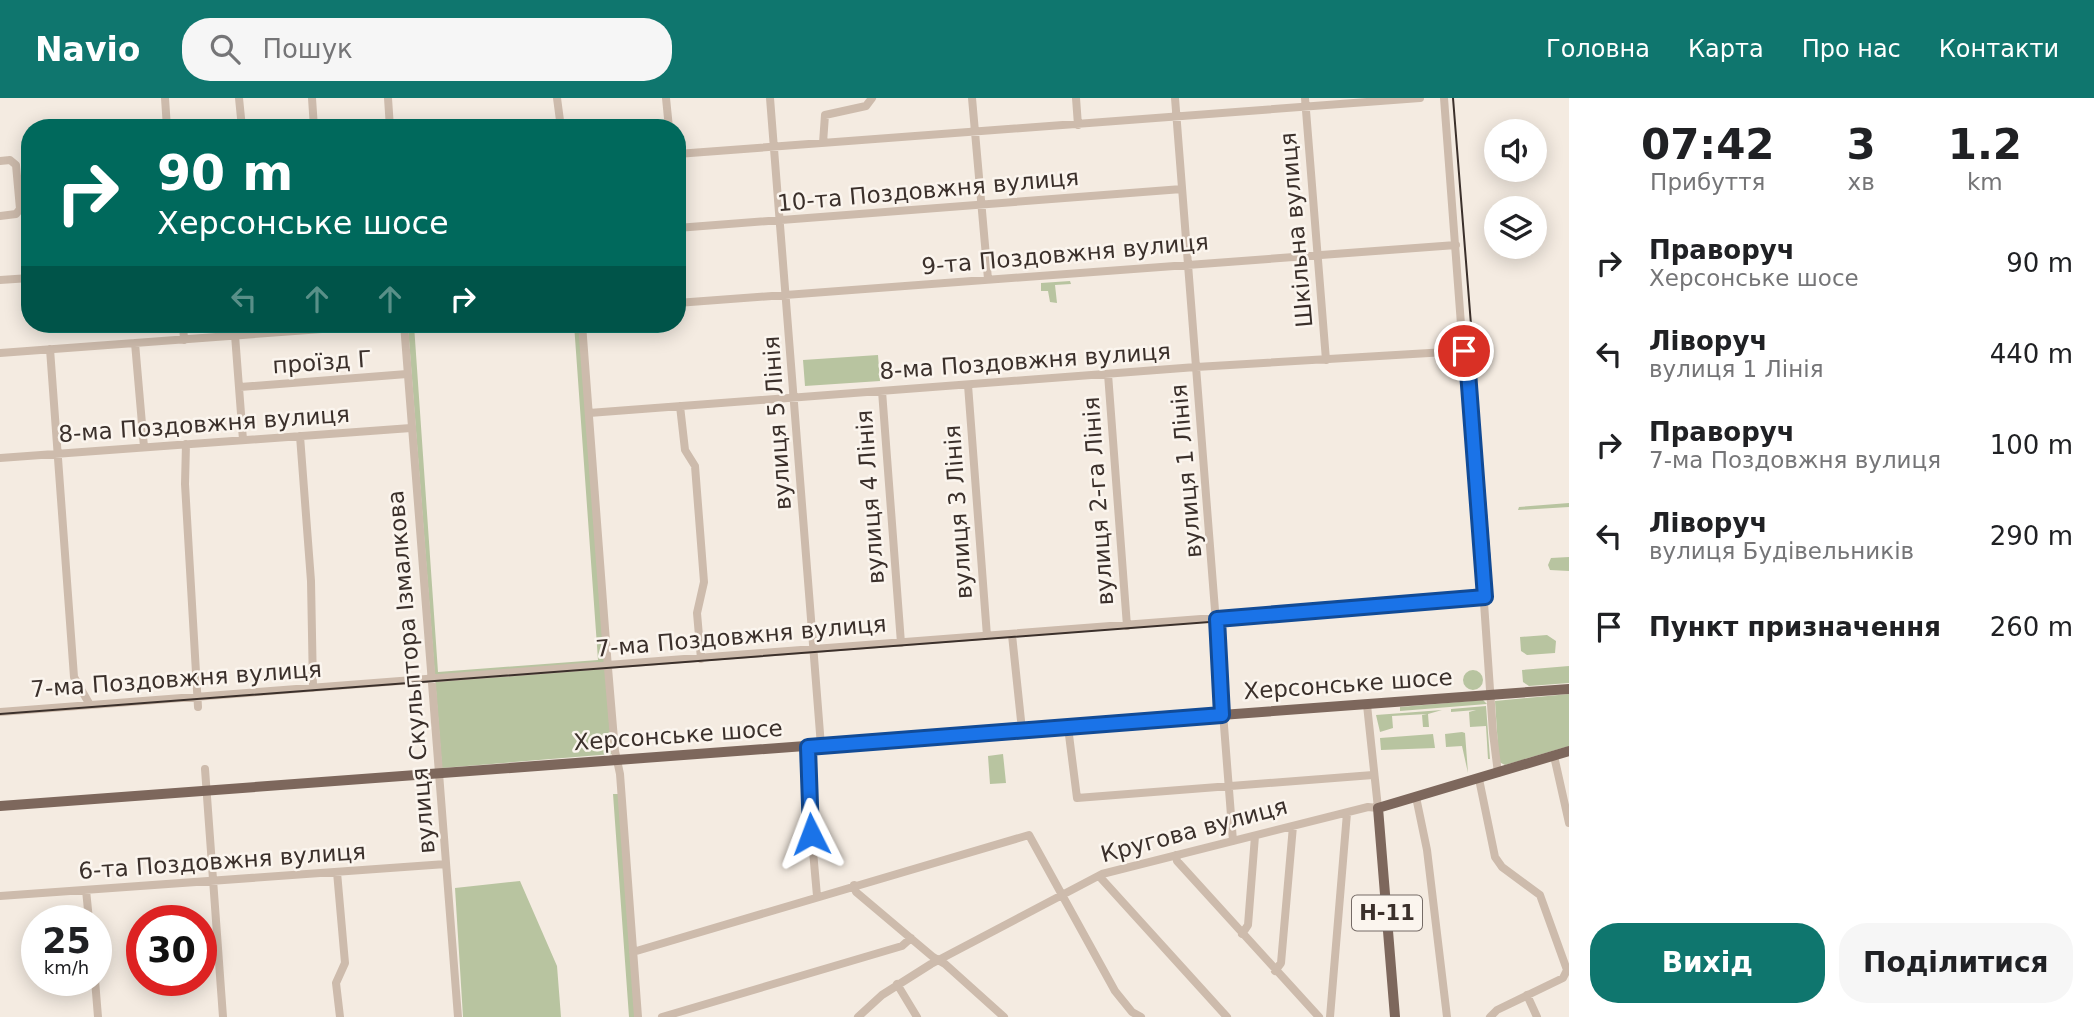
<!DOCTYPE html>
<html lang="uk">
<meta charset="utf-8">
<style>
:root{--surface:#fff;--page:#f6f6f6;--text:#202124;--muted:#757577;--accent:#0f766e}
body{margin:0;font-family:"DejaVu Sans",sans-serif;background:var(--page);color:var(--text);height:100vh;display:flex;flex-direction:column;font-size:26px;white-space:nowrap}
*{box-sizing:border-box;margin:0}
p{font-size:23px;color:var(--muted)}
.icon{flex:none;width:38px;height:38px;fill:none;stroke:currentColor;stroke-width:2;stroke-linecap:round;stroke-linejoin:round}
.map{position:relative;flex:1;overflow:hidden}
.sheet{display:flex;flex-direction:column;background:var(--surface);width:525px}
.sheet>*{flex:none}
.guide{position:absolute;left:21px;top:21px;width:665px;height:214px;border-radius:28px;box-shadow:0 4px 18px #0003;background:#00695c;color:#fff;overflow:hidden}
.tools{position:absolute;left:1484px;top:21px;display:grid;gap:14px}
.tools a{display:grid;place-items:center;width:63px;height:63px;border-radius:50%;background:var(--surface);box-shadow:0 4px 18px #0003;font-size:35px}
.speed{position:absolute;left:21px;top:807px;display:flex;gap:14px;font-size:35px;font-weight:700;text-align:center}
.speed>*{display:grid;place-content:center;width:91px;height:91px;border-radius:50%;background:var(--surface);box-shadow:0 4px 18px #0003;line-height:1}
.speed small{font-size:18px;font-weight:400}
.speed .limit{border:10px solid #d22;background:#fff;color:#111}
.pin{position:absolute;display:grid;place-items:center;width:60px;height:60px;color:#fff;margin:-30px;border:4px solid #fff;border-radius:50%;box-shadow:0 2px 7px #0007}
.me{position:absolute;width:77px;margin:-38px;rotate:357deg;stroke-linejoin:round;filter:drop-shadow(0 0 5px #0008)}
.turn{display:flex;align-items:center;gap:24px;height:147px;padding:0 21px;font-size:32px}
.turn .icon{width:91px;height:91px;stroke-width:2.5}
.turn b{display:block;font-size:49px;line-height:60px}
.lanes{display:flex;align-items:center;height:66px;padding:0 21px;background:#0003;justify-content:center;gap:35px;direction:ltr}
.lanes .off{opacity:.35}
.eta{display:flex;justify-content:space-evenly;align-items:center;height:119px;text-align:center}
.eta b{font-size:42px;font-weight:600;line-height:49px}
.primary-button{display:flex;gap:14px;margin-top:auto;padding:14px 21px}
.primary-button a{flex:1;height:80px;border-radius:28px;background:var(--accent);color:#fff;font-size:28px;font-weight:600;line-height:80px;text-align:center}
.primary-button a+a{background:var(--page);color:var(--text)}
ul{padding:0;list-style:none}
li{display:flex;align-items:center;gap:21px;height:91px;padding:0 21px}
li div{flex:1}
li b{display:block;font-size:26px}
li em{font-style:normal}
header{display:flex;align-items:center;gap:42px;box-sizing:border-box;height:98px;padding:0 35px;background:var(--accent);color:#fff}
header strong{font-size:33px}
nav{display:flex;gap:38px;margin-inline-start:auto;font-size:24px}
.search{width:490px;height:63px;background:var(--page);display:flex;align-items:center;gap:18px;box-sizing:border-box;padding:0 24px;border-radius:28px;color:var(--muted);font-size:26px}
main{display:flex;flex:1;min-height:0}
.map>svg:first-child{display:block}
.green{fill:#b8c4a0}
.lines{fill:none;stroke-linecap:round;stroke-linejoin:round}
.minor{stroke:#cdbbac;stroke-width:8}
.major{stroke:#7d675c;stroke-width:10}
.tram{stroke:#3b302b;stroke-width:2}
.route-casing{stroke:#114b97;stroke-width:18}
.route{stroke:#1a73e8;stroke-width:12}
.labels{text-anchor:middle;stroke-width:5;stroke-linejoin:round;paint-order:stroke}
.shield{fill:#fbf5ee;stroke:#756b66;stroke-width:2}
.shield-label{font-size:21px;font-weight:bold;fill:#3b302b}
.street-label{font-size:23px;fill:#3b302b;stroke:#fbf5ee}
</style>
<header>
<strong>Navio</strong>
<div class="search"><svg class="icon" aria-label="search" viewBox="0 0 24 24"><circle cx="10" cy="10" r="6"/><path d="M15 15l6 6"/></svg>Пошук</div>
<nav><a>Головна</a><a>Карта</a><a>Про нас</a><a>Контакти</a></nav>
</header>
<main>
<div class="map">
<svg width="1569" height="919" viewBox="0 0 1569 919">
<rect width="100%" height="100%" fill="#f4ebe1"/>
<path class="green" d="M1070,183l1,3 -16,1 2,18 -7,-1 -2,-11h-7v-8z
M574,226h6l32,430 -170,14 -34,-441 6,-2 24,347 160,-12z
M878,257l2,26 -75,5 -2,-26z
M1569,405v4l-51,3 1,-3z
M1569,459v14l-19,-1 -2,-5 3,-7z
M1547,537l9,6 -1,12 -28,2 -6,-4 -1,-14z
M1569,568v17l-40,3 -6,-4 -1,-12z
M1463 582a10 10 0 1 1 20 0a10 10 0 1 1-20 0Z
M1569,596v52l-64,19 -6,-3 -4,-61z
M1483,602l4,4 -87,7v-4z
M1486,608l4,53h-2l-2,-33 -16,1 -1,-15 7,-2 -25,2v-3z
M1442,612l-14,4 1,13h-6l-1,-12 5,-1 -35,2 1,12 -13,4 -4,-17z
M1462,634l3,1 3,40 -6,-27 -16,1 -1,-13z
M1433,636l2,14 -54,2 -1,-12z
M1003,656l3,29 -16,1 -2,-28z
M613,696h6l17,223h-7z
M520,783l37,85 4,51h-98l-8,-129z"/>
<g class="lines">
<path class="minor" d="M165,0l2,30
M239,0l3,30
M312,0l2,30
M388,0l2,30
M557,0l4,30
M666,0l3,30
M770,0l51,648
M972,0l16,181
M1076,0l2,27
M1175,0l58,743
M1305,0l21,262
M1444,0l19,253 5,20 25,362 5,40
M823,45l2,-28 41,-9 6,-8
M677,56l743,-56
M0,63l10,-1 6,5 4,44 -4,5 -16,2
M677,130l505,-39
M0,182l30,-2
M677,205l779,-58
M183,226l1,16
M404,226l54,693
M582,226l26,344 7,83 5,23 18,243
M235,237l8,105
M135,245l9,104
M50,251l24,328 16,28
M0,255l390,-29
M1108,276l19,252
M968,287l19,251
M240,289l167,-13
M882,293l19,252
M680,308l5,44 10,16 9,116 -7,31 4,46
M589,315l607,-46 267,-16
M300,338l11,145 2,107
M186,346l-1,40 13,223
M0,360l411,-30
M1012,537l10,95
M0,614l1485,-115
M1068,629l9,71 296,-23
M809,649l3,36 -3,23 8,90
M1554,658l15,67
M205,671l18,248
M1479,681l16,78 7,10 38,28 27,75 -4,8 -66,32 -7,7
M1416,699l11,53 20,167
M1176,757l1,6 142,156
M337,774l8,91 -9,20 4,34
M1099,778l128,141
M854,787l2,7 77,65 12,7 59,53
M86,792l3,30
M0,798l446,-32
M1242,836l6,-9 7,-89
M633,854l396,-117 86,156 17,21 9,5
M1275,873l6,-8 12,-137
M95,882l3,37
M897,886l20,33
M1527,897l10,22
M662,919l240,-71 9,-8
M858,919l24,-22 49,-31 171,-90 266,-67 10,1 -11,-103
M1330,919l17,-204"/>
<path class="major" d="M0,708l1569,-117
M1395,919l-17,-209 191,-57"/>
<path class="tram" d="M0,616l1447,-110c25,-2 40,-15 43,-40l-37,-466"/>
</g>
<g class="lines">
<defs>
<path id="route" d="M811,736l-3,-87 414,-32 -5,-96 268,-22 -17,-225 -4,-21"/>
</defs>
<use href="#route" class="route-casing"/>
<use href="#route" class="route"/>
</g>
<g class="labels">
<rect class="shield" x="1352" y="797.5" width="70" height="35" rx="5"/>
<g class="shield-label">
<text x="1387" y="822">Н-11</text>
</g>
<g class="street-label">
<text transform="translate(928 92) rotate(-5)" y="8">10-та Поздовжня вулиця</text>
<text transform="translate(1296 132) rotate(-95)" y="8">Шкільна вулиця</text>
<text transform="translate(1065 156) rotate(-5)" y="8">9-та Поздовжня вулиця</text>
<text transform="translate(1025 263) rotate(-4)" y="8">8-ма Поздовжня вулиця</text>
<text transform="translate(322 264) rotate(-4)" y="8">проїзд Г</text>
<text transform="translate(777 325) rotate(-94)" y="8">вулиця 5 Лінія</text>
<text transform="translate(204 326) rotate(-4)" y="8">8-ма Поздовжня вулиця</text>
<text transform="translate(1186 373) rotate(-95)" y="8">вулиця 1 Лінія</text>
<text transform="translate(870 399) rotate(-94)" y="8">вулиця 4 Лінія</text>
<text transform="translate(1098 403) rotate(-94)" y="8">вулиця 2-га Лінія</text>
<text transform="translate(958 414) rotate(-94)" y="8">вулиця 3 Лінія</text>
<text transform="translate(741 538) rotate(-5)" y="8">7-ма Поздовжня вулиця</text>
<text transform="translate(411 574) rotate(-95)" y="8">вулиця Скульптора Ізмалкова</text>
<text transform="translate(176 581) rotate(-4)" y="8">7-ма Поздовжня вулиця</text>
<text transform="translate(1348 586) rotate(-4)" y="8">Херсонське шосе</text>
<text transform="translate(678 637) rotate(-4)" y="8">Херсонське шосе</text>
<text transform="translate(1194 732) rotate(-15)" y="8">Кругова вулиця</text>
<text transform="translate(222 763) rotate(-4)" y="8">6-та Поздовжня вулиця</text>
</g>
</g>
</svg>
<div class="tools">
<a><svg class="icon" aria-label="sound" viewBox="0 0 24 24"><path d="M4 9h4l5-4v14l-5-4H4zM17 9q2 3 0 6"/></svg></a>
<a><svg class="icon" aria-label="layers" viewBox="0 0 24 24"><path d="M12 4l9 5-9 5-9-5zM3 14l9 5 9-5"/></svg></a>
</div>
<div class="speed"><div>25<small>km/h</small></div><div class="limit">30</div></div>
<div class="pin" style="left:1464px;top:253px;background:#d93025"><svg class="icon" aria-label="arrive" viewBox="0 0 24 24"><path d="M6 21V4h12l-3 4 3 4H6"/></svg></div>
<svg class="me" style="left:811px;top:736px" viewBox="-20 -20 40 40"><path d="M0-17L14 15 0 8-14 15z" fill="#1a73e8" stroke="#fff" stroke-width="4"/></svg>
<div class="guide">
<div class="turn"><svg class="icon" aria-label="right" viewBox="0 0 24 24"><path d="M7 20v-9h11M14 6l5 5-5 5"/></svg><div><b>90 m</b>Херсонське шосе</div></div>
<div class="lanes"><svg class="icon off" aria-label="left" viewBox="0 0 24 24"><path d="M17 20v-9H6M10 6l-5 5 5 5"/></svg><svg class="icon off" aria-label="ahead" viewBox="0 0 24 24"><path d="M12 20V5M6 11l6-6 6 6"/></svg><svg class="icon off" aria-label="ahead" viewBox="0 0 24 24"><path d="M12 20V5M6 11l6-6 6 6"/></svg><svg class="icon" aria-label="right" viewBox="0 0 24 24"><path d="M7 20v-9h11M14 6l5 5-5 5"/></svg></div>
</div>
</div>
<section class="sheet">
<div class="eta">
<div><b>07:42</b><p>Прибуття</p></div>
<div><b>3</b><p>хв</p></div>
<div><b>1.2</b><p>km</p></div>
</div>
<ul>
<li><svg class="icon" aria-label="right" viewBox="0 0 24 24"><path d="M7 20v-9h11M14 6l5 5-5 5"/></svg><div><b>Праворуч</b><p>Херсонське шосе</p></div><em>90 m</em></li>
<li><svg class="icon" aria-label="left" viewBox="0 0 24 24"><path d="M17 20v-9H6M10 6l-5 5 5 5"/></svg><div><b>Ліворуч</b><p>вулиця 1 Лінія</p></div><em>440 m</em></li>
<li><svg class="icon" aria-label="right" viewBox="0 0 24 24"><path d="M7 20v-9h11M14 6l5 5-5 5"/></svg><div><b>Праворуч</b><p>7-ма Поздовжня вулиця</p></div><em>100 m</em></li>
<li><svg class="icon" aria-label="left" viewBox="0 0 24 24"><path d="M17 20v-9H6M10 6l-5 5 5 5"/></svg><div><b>Ліворуч</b><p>вулиця Будівельників</p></div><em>290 m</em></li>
<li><svg class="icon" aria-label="arrive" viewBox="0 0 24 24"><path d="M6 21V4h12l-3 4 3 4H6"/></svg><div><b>Пункт призначення</b></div><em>260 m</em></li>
</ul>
<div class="primary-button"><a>Вихід</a><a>Поділитися</a></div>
</section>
</main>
